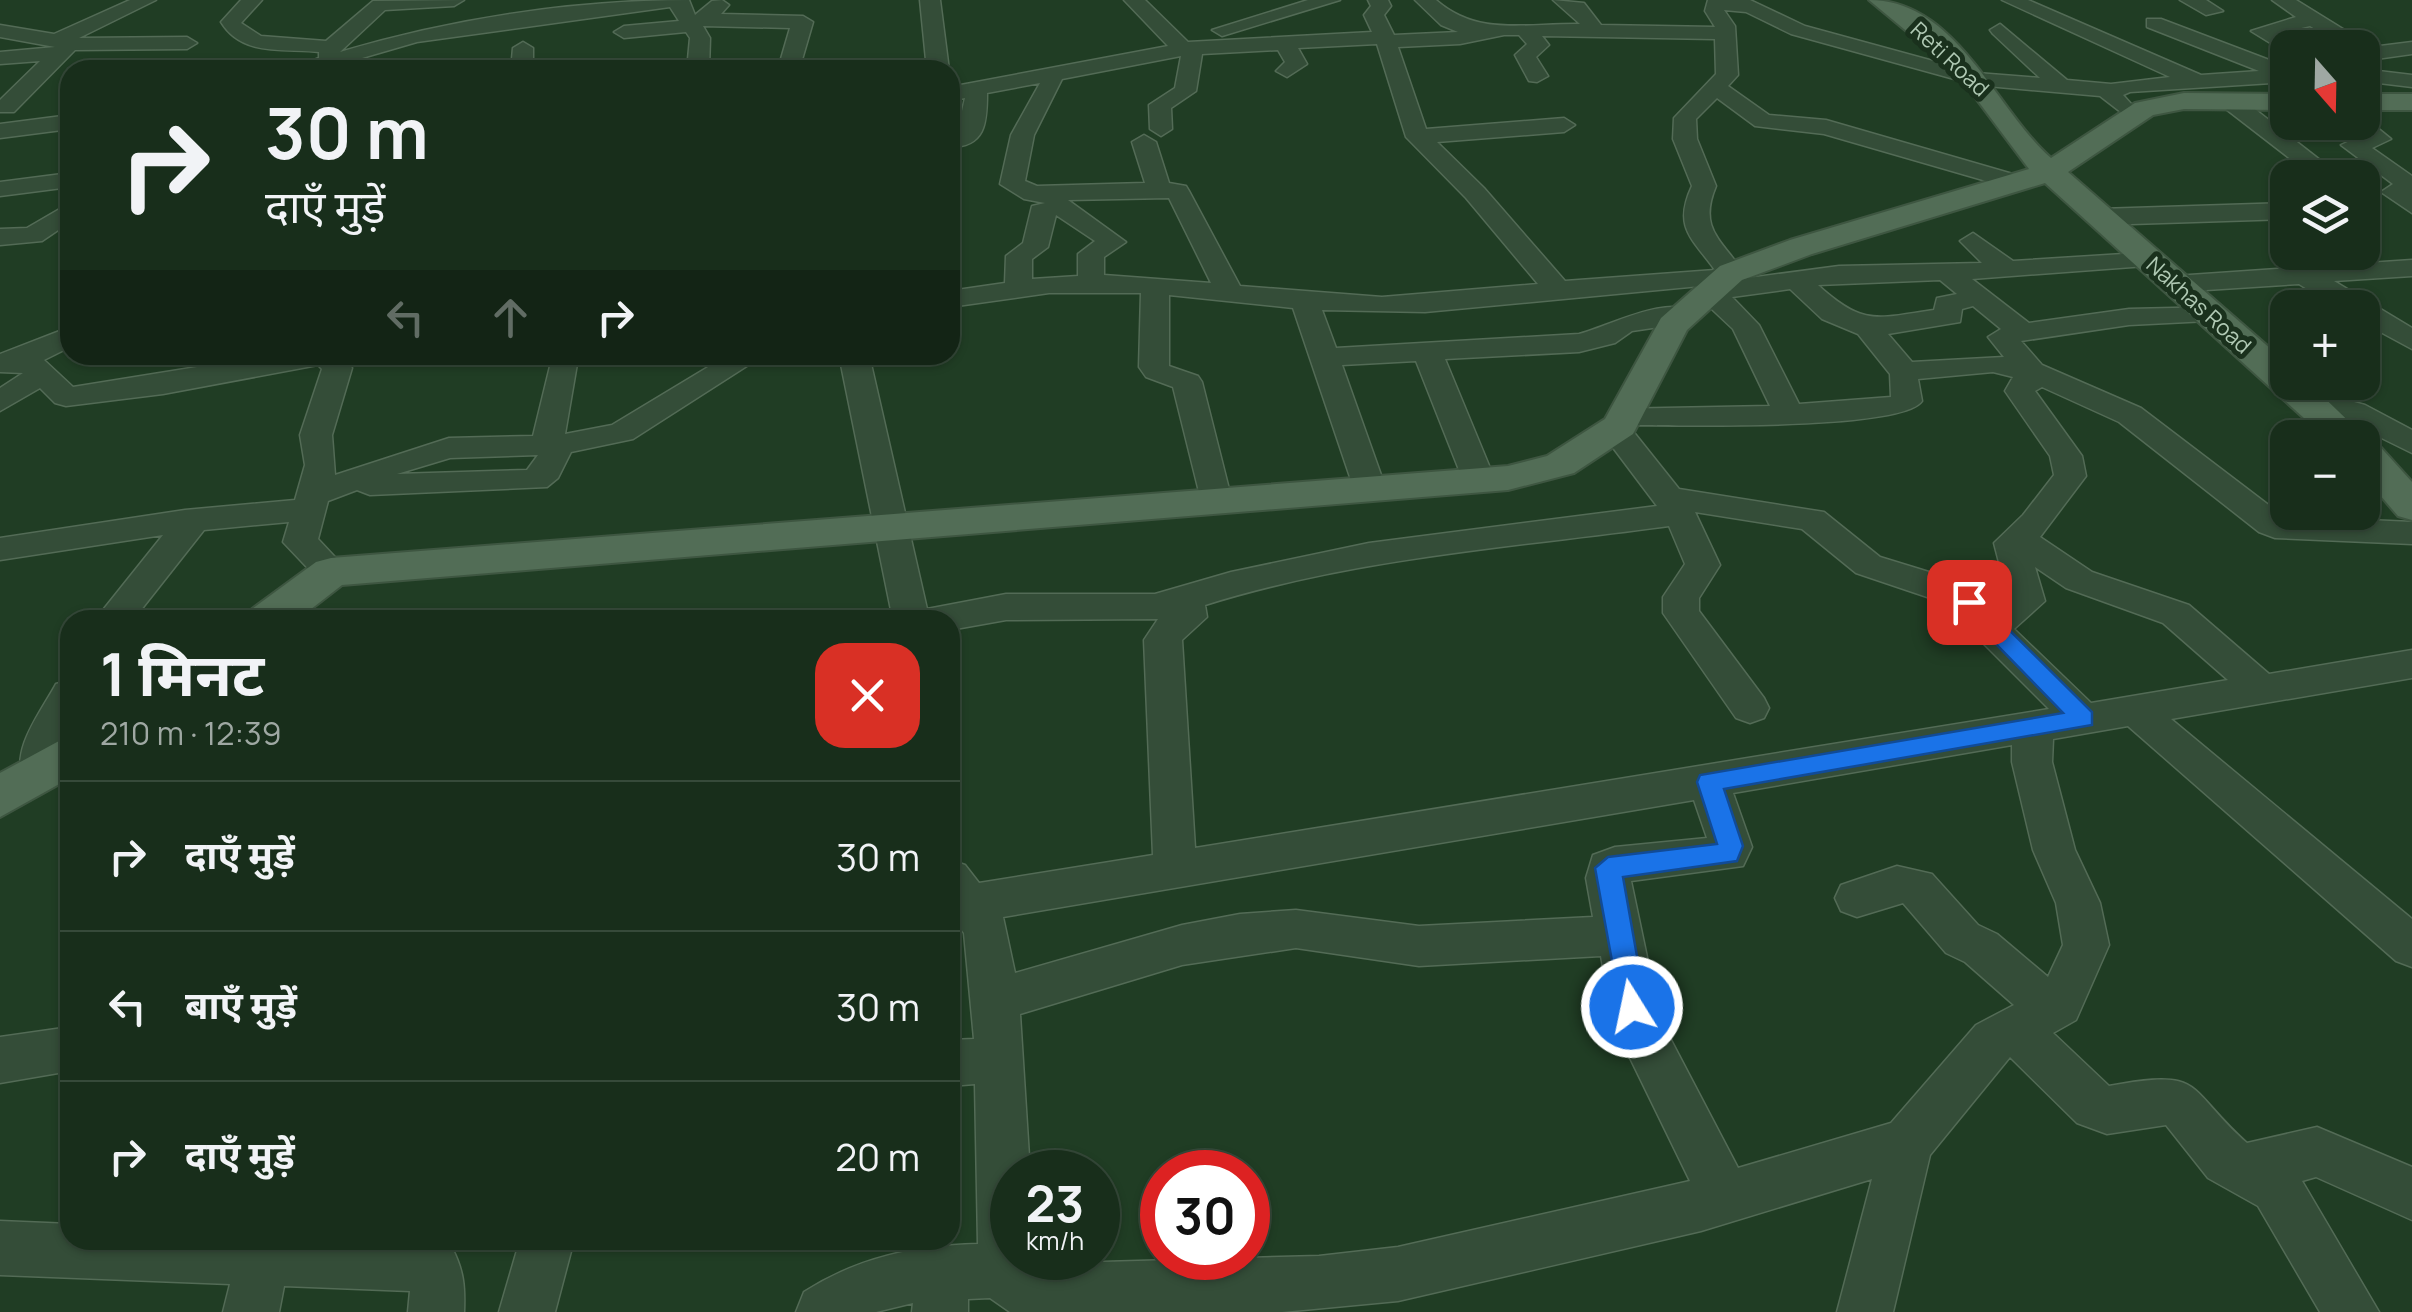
<!DOCTYPE html>
<html lang="hi">
<meta charset="utf-8">
<style>
:root{--surface:#182e1b;--page:#253a28;--text:#f1f3f6;--muted:#9fa8a3;--line:#364a3a}
body{margin:0;font-family:Manrope,"Noto Sans Devanagari",sans-serif;background:var(--page);color:var(--text);height:100vh;display:flex;flex-direction:column;font-size:38px;white-space:nowrap}
*{box-sizing:border-box;margin:0}
p{font-size:32px;color:var(--muted)}
.icon{flex:none;width:55px;height:55px;fill:none;stroke:currentColor;stroke-width:2;stroke-linecap:round;stroke-linejoin:round}
.map{position:relative;flex:1;overflow:hidden}
.sheet{position:absolute;left:60px;top:610px;width:900px;height:640px;display:flex;flex-direction:column;background:var(--surface);border-radius:30px;box-shadow:0 2px 8px #0004,0 0 0 2px var(--line)}
.sheet>*{flex:none}
.top-card{position:absolute;left:60px;top:60px;width:900px;height:305px;border-radius:30px;box-shadow:0 2px 8px #0004,0 0 0 2px var(--line);background:#182e1b;color:var(--text);overflow:hidden}
.needle{width:65px;rotate:160deg}
.buttons{position:absolute;left:2270px;top:30px;display:grid;gap:20px}
.buttons a{display:grid;place-items:center;width:110px;height:110px;border-radius:20px;background:var(--surface);box-shadow:0 2px 8px #0004,0 0 0 2px var(--line);font-size:50px}
.speed{position:absolute;left:990px;top:1150px;display:flex;gap:20px;font-size:50px;font-weight:700;text-align:center}
.speed>*{display:grid;place-content:center;width:130px;height:130px;border-radius:50%;background:var(--surface);box-shadow:0 2px 8px #0004,0 0 0 2px var(--line);line-height:1}
.speed small{font-size:25px;font-weight:400}
.speed .limit{border:15px solid #d22;background:#fff;color:#111}
.pin{position:absolute;display:grid;place-items:center;width:85px;height:85px;color:#fff;margin:-42px;border-radius:20px;box-shadow:0 5px 15px #0006}
.me{position:absolute;width:110px;margin:-55px;rotate:350deg;stroke-linejoin:round;filter:drop-shadow(0 0 8px #0008)}
.turn{display:flex;align-items:center;gap:35px;height:210px;padding:0 40px;font-size:45px}
.turn .icon{width:130px;height:130px;stroke-width:2.5}
.turn b{display:block;font-size:70px;line-height:85px}
.lanes{display:flex;align-items:center;height:95px;padding:0 40px;background:#0003;justify-content:center;gap:50px;direction:ltr}
.lanes .off{opacity:.35}
.round{display:grid;place-items:center;flex:none;width:105px;height:105px;border-radius:30px;background:var(--page)}
.summary{display:flex;align-items:center;justify-content:space-between;height:170px;padding:0 40px}
h1{font-size:60px;font-weight:700;line-height:75px}
ul{padding:0;list-style:none}
li{display:flex;align-items:center;gap:30px;height:150px;padding:0 40px;border-top:2px solid var(--line)}
li div{flex:1}
li b{display:block;font-size:38px}
li em{font-style:normal}
.map>svg:first-child{display:block}
.lines{fill:none;stroke-linecap:round;stroke-linejoin:round}
.minor-casing{stroke:#536b56;stroke-width:3}
.major-casing{stroke:#3e5641;stroke-width:4}
.minor{fill:#344d38;fill-rule:evenodd}
.major{fill:#526d56;fill-rule:evenodd}
.route{fill:#1a73e8;stroke:#114b97;stroke-width:2.5}
.labels{text-anchor:middle;stroke-width:10;stroke-linejoin:round;paint-order:stroke}
.far-street-label{font-size:22px;fill:#b0c9b4;stroke:#1a311d}
</style>
<div class="map">
<svg width="2412" height="1312" viewBox="0 0 2412 1312">
<rect width="100%" height="100%" fill="#203d24"/>
<g class="lines">
<defs>
<path id="minor" d="M130,0h26l-77,38 108,-1 10,6 -10,6 -112,1 -61,62h-14v-12l40,-39 -40,3v-12l55,-5 -55,-10v-12l54,9z
M241,0h21l-21,23 20,13 65,5 47,-40 91,-1 -10,6 -69,4 -45,42c110,-33 233,-52 349,-52l6,15 17,-14 10,-1 7,5 -8,9 82,2 10,6 -14,48 -21,-1 12,-41 -87,-2 7,12 -1,32h-22l3,-32 -4,-6 -62,6 -10,-6 10,-6 55,-5 -9,-14 -253,35 -55,16 40,12 -66,-4 -46,4 29,-12v-6c-35,-4 -77,5 -98,-30z
M920,0h20l9,70h-22z
M1124,0h21l43,42 184,-10 -8,-17 7,-9 -3,-6h20l3,6 -7,9 10,20 64,-3 -17,-7 -26,-25h21c42,37 90,23 144,24l-27,-24 31,3 17,22 114,2 -10,-16 3,-11h42l55,26 172,47 63,5 -47,-44 -3,-4 10,-6 67,56 44,4 59,-7 -168,-77h26l173,75 58,-4 -112,-44v-8h14l124,47 3,16 -158,10 -7,3 10,11 -11,7 -22,-17 -124,-11 -185,-51 -45,-22 -22,-2 11,16 3,49 -10,11 41,29 57,5 197,57 3,5 -12,7 -190,-55 -69,-8 -38,-28 -21,21 1,20 19,47c-18,43 5,53 28,87l-10,7 105,-14 143,-3 -22,-22 13,-8 40,28 142,-9 4,6 -13,8 -174,13 57,44 100,-14 89,-2 4,6 -14,8 -79,4 -108,16 21,24 99,43 142,108 129,6v22l-137,-6 -16,-6 -140,-110 -77,-35 -7,4 47,65 4,20 -46,61 52,35 97,33 80,69 143,-24v28l-241,41 241,200v48l-16,-6 -268,-235 -75,13 -1,23 23,88 25,53 9,42 -33,75 -23,13 56,53c98,-18 75,1 138,57l70,-16 95,40v53l-96,-43 -14,4 77,131h-59l-62,-106 -50,-28 -42,-53 -59,9 -30,-11 -67,-66 -80,98 -37,157h-56l35,-133 -171,52 -303,70 -116,11h-272l-20,-14 -22,1v13h-56l1,-9 -37,9h-80l8,-20c55,-35 109,-46 174,-48l-3,-160 -25,2v-46l24,-1 -10,-106 -6,-8 -8,1v-66l15,5 14,18 174,-28 -9,-215 14,-21 -152,1 -56,10v-10h-57l-54,-265h30l58,254 79,-15h149l76,-22 138,-29 288,-37 -58,-77 13,-9 -3,-4 4,-7 157,-3 -37,-77 -33,-31 -4,-6 4,-6 -275,26 -103,-2 14,38 243,-14c26,-6 96,-44 118,-18l-4,6 -61,9 -17,12 -36,9 -134,7 50,121 -4,7h-24l-4,-7 -47,-119 -74,4 44,124 -4,7h-24l-4,-7 -61,-181 -124,-13v71l29,10 4,6 30,119 -5,7h-24l-30,-121 -27,-10 -7,-10 2,-74h-92l-99,14v-16l55,-8 1,-27 17,-13 9,-37 13,-3 -21,-4 -24,-15 11,-49 29,-52 -53,10c0,31 -2,54 -37,54v-14h7l8,-35 -15,3v-14l218,-41zM1504,35h15l8,9 -12,11 14,26 8,1 11,-6 -12,-19 13,-12 -7,-9 173,3 1,35 -42,44 -1,21 19,47c-19,41 -1,51 23,84l-150,11 -81,-93 -47,-46 127,-10 11,-7 -11,-7 -138,11 -28,-82 62,-3zM1377,44l29,93 60,61 72,86 -156,13 -142,-11 -51,-95 -3,-5 -17,-3 -13,-41 -12,-7 -12,7 13,41 -108,3 -12,-5 9,-46 28,-56 119,-23 -6,32 -26,17 1,24 11,7 11,-7 -1,-21 25,-17 6,-37 76,-4 7,12 -9,9 11,6 20,-13 -9,-16zM1169,198l42,85 -107,-8v-18l22,-15 -58,-42zM1056,215l39,26 -17,13v22l-46,3v-20l16,-12zM1940,280l17,14 -20,4 -3,12c-57,8 -70,17 -116,-25zM1790,289l32,30 36,15 32,40 1,23 -92,7 -40,-79 -27,-28zM1973,306l28,23 -13,8 16,20 -92,5 -24,-28 72,-12 2,-13zM1993,372l20,5 -8,14 45,65 4,19 -31,40 -29,28 14,54 -16,11 -24,-24 -88,-27 -56,-45 -145,-23 -51,-64c46,0 274,6 294,-24l-4,-22zM1695,512l107,17 54,44 86,29 107,107 -854,139 -13,-208 25,-23 -2,-12c149,-47 310,-58 464,-79l16,38 -22,33v16l73,105 14,5 14,-5 5,-10 -5,-10 -65,-87v-13l21,-33zM2035,567l31,21 97,35 65,57 -137,23 -77,-74 31,-28zM2012,745v17l21,88 23,53 7,42 -15,32 -51,-43 -19,-9 -46,-51 -35,-8 -56,19 -6,13 6,13 16,6 46,-14 43,50 19,9 49,43 -38,20 -85,98 -153,45 -78,-149 -29,-138 112,-15 9,-19 -19,-54zM1694,800l13,38 -92,9 -22,8 -7,23 7,39 -174,9 -123,-16 -56,4 -58,11 -167,48 -12,-56zM1296,948l123,18 182,-10 12,67 77,158 -292,66 -79,9 -288,8v-6h-19v-86h18l-10,-158 162,-49z
M1308,0h32l-118,36 -10,-6z
M2180,0h26l17,11 -17,4z
M2272,0h24l76,47 40,-5v12l-50,7v-13h-15l-37,-22 -31,7 23,15h-14l-3,4 -34,-21 45,-14z
M523,42l10,6v22h-22l2,-22z
M2362,69l50,6v12l-50,-6z
M2230,94l8,2 105,82h-28l-93,-72 -3,-5z
M70,115v14l-70,9v-14z
M2364,117l27,22 -19,9 40,28v37l-31,-21 12,-8 -52,-39 20,-9 -16,-14h17z
M70,173v14l-70,9v-14z
M70,203v19l-28,19 -42,4v-16l27,-1z
M2288,203v16l-188,6 -13,-8 13,-8z
M2412,260v16l-78,5 78,47v21l-50,-27v-14h-24l-39,-24 -124,8 -14,-8 14,-8z
M70,327v20l-26,13 29,27 199,-32h69l11,13 -20,67 3,40 114,-37 84,-2 19,-78 10,-3 15,9 -12,70 47,-9 116,-70h36l-131,84 -62,13 -13,26 -11,9 -177,8 -13,-5 -29,11 -10,38 31,33 -6,8h-24l-36,-38 6,-20 -85,8 -71,90h-38l68,-85 -163,25v-22l185,-28 110,-10 10,-35 -5,-30 22,-66 -4,-4 -155,29 -97,12 -11,-3 -15,-15 -40,23v-23l23,-15 -23,-1v-18zM538,455l-11,15 -130,4 53,-16z
M2303,388l62,17 47,25v23l-69,-34 -51,-16 -4,-6z
M70,680c0,34 0,73 -17,104l-14,5 -14,-5c-17,-32 16,-72 31,-100z
M70,1027v44l-70,12v-46z
M0,1221l70,3v16h363l19,8c12,23 13,39 12,64h-56l2,-21 -126,-5 -5,26h-56l7,-28 -230,-9z
M520,1240h54l-19,72h-56z"/>
<path id="major" d="M1869,0c88,0 126,109 182,158l84,-55 49,-10 104,1v16l-104,-1 -31,6 -85,57 220,192v18h20l59,57 8,2 37,41v38l-14,-4 -36,-42v-36h-36l-281,-255 -233,71 -70,26 -55,50 -54,104 -59,39 -66,17 -1166,95 -45,35h-52l7,-11 64,-47 15,-4 1177,-92 39,-10 58,-37 56,-101 59,-52 70,-26 239,-71 -72,-96z
M2362,94h50v16h-50z
M70,735v43l-70,39v-44z"/>
</defs>
<use href="#minor" class="minor-casing"/>
<use href="#major" class="major-casing"/>
<use href="#minor" class="minor"/>
<use href="#major" class="major"/>
</g>
<path class="route" d="M1969,595l7,2 116,115v13l-368,64 19,57 -6,15 -114,16 23,130 -4,9 -10,4 -10,-4 -27,-148 13,-11 109,-13 -20,-62 3,-7 363,-62 -102,-105v-11z"/>
<g class="labels">
<g class="far-street-label">
<text transform="translate(1950 59) rotate(43)" y="8">Reti Road</text>
<text transform="translate(2199 305) rotate(42)" y="8">Nakhas Road</text>
</g>
</g>
</svg>
<div class="buttons">
<a><svg class="needle" viewBox="-14 -14 28 28"><path d="M0-13l5 13h-10z" fill="#e53935"/><path d="M0 13l5-13h-10z" fill="#9fa8a3"/></svg></a>
<a><svg class="icon" aria-label="layers" viewBox="0 0 24 24"><path d="M12 4l9 5-9 5-9-5zM3 14l9 5 9-5"/></svg></a>
<a>+</a>
<a>−</a>
</div>
<div class="speed"><div>23<small>km/h</small></div><div class="limit">30</div></div>
<div class="pin" style="left:1969px;top:602px;background:#d93025"><svg class="icon" aria-label="arrive" viewBox="0 0 24 24"><path d="M6 21V4h12l-3 4 3 4H6"/></svg></div>
<svg class="me" style="left:1632px;top:1007px" viewBox="-20 -20 40 40"><circle r="17" fill="#1a73e8" stroke="#fff" stroke-width="3"/><path d="M0-11L8 9 0 5-8 9z" fill="#fff"/></svg>
<div class="top-card">
<div class="turn"><svg class="icon" aria-label="right" viewBox="0 0 24 24"><path d="M7 20v-9h11M14 6l5 5-5 5"/></svg><div><b>30 m</b>दाएँ मुड़ें</div></div>
<div class="lanes"><svg class="icon off" aria-label="left" viewBox="0 0 24 24"><path d="M17 20v-9H6M10 6l-5 5 5 5"/></svg><svg class="icon off" aria-label="ahead" viewBox="0 0 24 24"><path d="M12 20V5M6 11l6-6 6 6"/></svg><svg class="icon" aria-label="right" viewBox="0 0 24 24"><path d="M7 20v-9h11M14 6l5 5-5 5"/></svg></div>
</div>
<section class="sheet">
<div class="summary"><div><h1>1 मिनट</h1><p>210 m · 12:39</p></div><a class="round" style="background:#d93025;color:#fff"><svg class="icon" aria-label="close" viewBox="0 0 24 24"><path d="M6 6l12 12M18 6L6 18"/></svg></a></div>
<ul>
<li><svg class="icon" aria-label="right" viewBox="0 0 24 24"><path d="M7 20v-9h11M14 6l5 5-5 5"/></svg><div><b>दाएँ मुड़ें</b></div><em>30 m</em></li>
<li><svg class="icon" aria-label="left" viewBox="0 0 24 24"><path d="M17 20v-9H6M10 6l-5 5 5 5"/></svg><div><b>बाएँ मुड़ें</b></div><em>30 m</em></li>
<li><svg class="icon" aria-label="right" viewBox="0 0 24 24"><path d="M7 20v-9h11M14 6l5 5-5 5"/></svg><div><b>दाएँ मुड़ें</b></div><em>20 m</em></li>
</ul>
</section>
</div>
